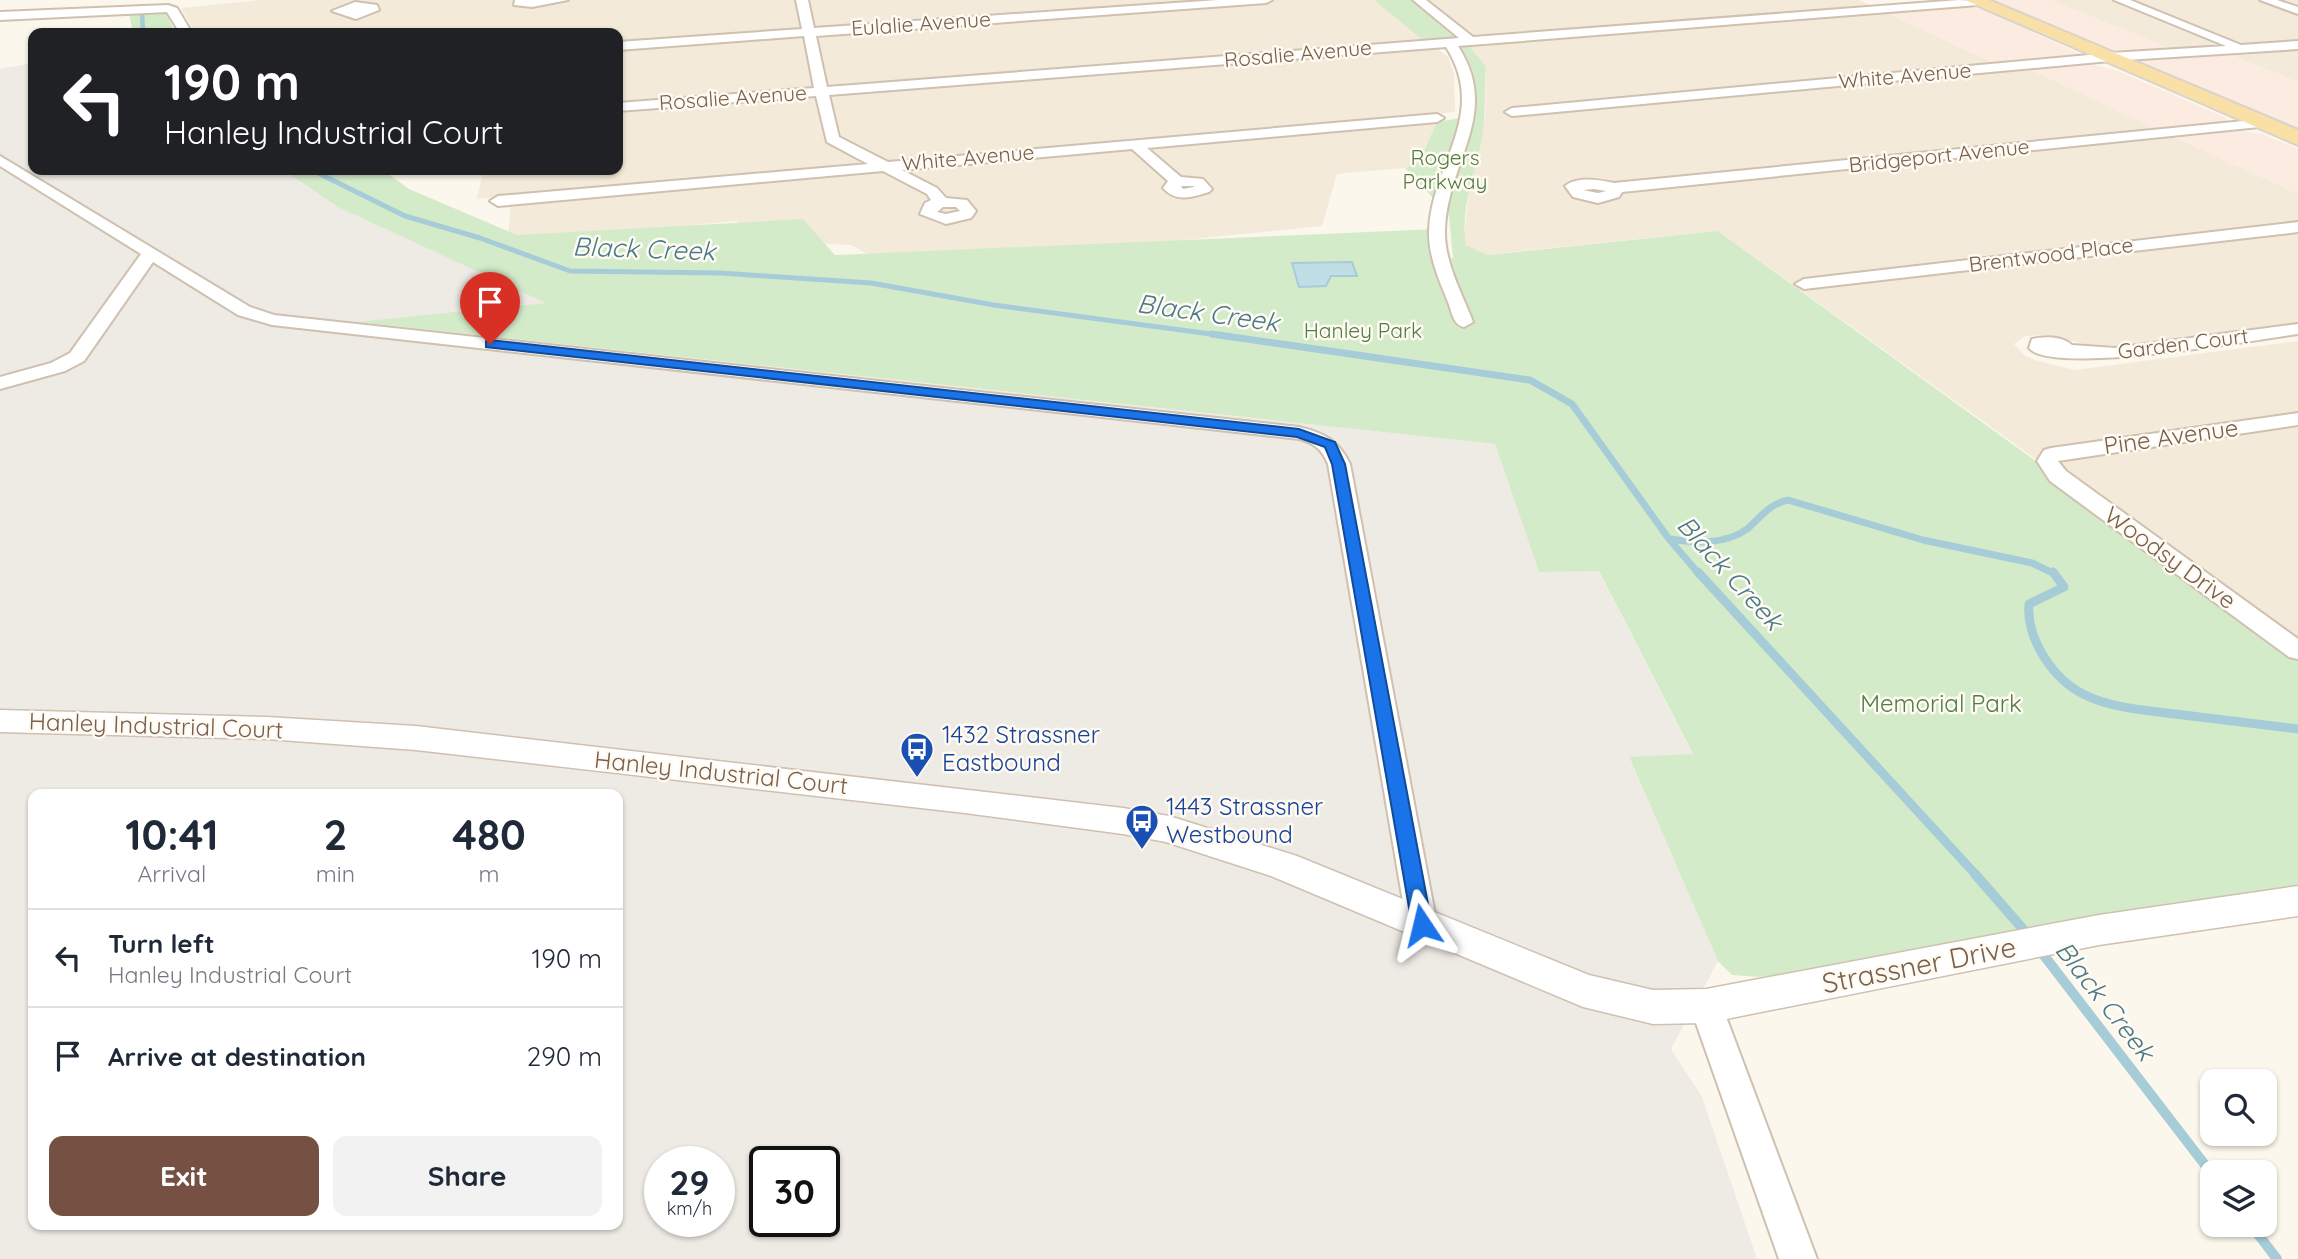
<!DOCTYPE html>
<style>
:root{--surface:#fff;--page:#f2f2f3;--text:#1f2937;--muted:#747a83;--line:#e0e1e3;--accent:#775044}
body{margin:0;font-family:Quicksand,sans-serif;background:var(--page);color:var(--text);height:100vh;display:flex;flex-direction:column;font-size:26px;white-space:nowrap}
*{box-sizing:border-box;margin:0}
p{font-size:23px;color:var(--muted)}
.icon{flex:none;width:38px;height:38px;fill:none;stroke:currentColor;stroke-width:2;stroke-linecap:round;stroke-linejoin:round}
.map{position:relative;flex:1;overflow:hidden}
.drawer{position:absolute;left:28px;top:789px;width:595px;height:441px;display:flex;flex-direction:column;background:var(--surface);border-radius:14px;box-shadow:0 2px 5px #0004}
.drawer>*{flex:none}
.banner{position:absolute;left:28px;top:28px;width:595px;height:147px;border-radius:14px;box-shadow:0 2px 5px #0004;background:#202124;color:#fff;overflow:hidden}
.tools{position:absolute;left:2200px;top:1069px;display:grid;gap:14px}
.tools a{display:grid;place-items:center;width:77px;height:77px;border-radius:14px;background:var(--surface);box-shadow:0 2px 5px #0004;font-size:35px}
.speed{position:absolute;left:644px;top:1146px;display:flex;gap:14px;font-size:35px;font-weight:700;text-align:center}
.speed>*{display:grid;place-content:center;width:91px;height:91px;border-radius:50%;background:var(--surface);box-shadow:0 2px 5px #0004;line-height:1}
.speed small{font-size:18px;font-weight:400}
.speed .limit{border:4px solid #111;border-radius:10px;background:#fff;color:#111}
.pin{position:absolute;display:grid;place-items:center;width:60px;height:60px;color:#fff;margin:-72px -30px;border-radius:50% 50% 50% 0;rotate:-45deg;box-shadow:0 0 7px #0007}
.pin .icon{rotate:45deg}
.me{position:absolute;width:77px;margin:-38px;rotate:350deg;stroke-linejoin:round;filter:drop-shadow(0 0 5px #0008)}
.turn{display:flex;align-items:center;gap:24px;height:147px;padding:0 21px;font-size:32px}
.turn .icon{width:91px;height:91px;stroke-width:2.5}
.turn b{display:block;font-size:49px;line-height:60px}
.eta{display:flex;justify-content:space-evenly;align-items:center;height:119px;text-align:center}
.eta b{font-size:42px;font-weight:700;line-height:49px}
.cta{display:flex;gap:14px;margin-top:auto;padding:14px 21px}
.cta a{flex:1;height:80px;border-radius:14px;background:var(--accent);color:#fff;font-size:28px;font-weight:700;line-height:80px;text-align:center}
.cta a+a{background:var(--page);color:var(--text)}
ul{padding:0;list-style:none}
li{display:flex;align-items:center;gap:21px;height:98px;padding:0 21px;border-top:2px solid var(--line)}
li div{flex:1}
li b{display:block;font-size:26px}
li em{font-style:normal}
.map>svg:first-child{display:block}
.residential{fill:#f4eada}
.commercial{fill:#fcebe0}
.industrial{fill:#eeeae4;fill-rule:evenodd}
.green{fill:#d4ebca}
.water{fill:#c0dee6;stroke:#a6ccd8;stroke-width:2}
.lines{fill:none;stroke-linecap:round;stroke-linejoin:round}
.stream-far4{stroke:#a6ccd8;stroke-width:4.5}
.stream-far3{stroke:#a6ccd8;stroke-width:5}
.stream-far2{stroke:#a6ccd8;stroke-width:7}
.stream-far1{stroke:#a6ccd8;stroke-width:9}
.stream{stroke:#a6ccd8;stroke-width:10}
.minor-casing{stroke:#cfc0b0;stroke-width:4}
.tertiary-casing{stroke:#cfc0b0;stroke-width:3}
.primary-casing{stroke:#d9d2cd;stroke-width:4}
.minor{fill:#fff;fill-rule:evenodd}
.tertiary{fill:#fff;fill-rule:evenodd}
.primary{fill:#f8e0a7;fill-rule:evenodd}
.route{fill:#1a73e8;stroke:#114b97;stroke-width:2}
.labels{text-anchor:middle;stroke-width:5;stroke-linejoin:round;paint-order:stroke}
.far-street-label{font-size:21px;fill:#78604e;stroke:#fffbf3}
.far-park-label{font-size:21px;fill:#527d46;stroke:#fffbf3}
.street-label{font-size:24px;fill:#78604e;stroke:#fffbf3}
.park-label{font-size:24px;fill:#527d46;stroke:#fffbf3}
.transit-label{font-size:24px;fill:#164399;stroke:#fffbf3;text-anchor:start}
.water-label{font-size:26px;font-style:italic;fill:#487a8a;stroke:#fffbf3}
.near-street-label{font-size:28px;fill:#78604e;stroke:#fffbf3}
</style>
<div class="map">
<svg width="2298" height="1259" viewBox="0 0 2298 1259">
<rect width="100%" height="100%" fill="#fcf7ec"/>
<path class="residential" d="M260,0h1114l74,57 6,17 1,38 -12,1 -25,49 -13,6 -68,6 -15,52 -427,43 -44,-24 -110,-5 -4,-19 -229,20 3,-45 -34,3 6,-29h135v-137h-423l-14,-25z
M1424,0h435l155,72 17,-2 267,124v130l-176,24h-20l-56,-13 -21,1 -11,8 10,11 11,5 39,10 224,-29v302l-228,-168 -33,-15 -319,-229 -235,24 -17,-10 -2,-11 5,-43 16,-76 1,-48z
M2050,0h248v43l-126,6z
M2298,48v34l-72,-29z"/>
<path class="commercial" d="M1993,0h57l122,49 -43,3 -22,-3z
M1958,6l24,3 100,46 -6,4 -74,7 -119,-55z
M2226,53l72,29v47l-162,-69z
M2094,65l24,6 106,46 5,6 -69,8 -129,-61z
M2239,131l23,3 36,15v45l-123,-56z"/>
<path class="industrial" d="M33,63v107h257l257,133 -185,20 1133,121 44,128 59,-2 95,185 -64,3 89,203 -47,88 31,48 55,162h-1757v-1190zM33,794h585v431h-585zM660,1162h59v60h-59zM765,1162h59v60h-59z"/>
<path class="green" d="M1374,0h40l53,43 19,24c-2,25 0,51 -5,76 -7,34 -21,67 -15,102l21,10 231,-24 580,420v250l-332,55 -208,21 -26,-2 -14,-14 -89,-204 64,-3 -94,-183 -60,1 -44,-128 -1138,-122 189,-19 -208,-96 -54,-37h99l26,19 108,46 286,-16 32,36 602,-26 4,30 12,-1 -4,-43 -44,-47 14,-6 18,-40 28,-5 -1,-45 -13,-21 -27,-10z
M164,10l12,23h-43l-4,-20z"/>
<path class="water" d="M1352,262l5,14h-26l-5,10 -27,1 -7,-24z"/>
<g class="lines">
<path class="stream-far4" d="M142,12l1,21"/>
<path class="stream-far3" d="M312,170l93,46 75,22 90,33 150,2 151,10 123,22 232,31"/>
<path class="stream-far2" d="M1212,334l318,46 42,24 97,135 30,35
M1670,539c26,4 55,6 77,-10 14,-12 22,-25 41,-29l135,40 109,23 23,11"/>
<path class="stream-far1" d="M1698,572l279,304
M2053,572l11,15 -35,17c-3,36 25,76 56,91 26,13 61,15 90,19 41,5 82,10 123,15"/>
<path class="stream" d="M1975,874l54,62
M2039,949l173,225
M2251,1225l26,34"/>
<defs>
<path id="minor" d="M515,0h53l-36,7 -18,-2z
M796,0h12l6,28 404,-28h54l-6,3 -450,33 11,51 632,-49 -46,-38h13l47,37 486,-37 25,2 -6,3 -520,41c44,68 -11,115 -13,184 -1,32 17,63 28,92l-9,5c-11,-2 -12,-15 -16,-25 -9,-22 -20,-47 -19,-72 3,-67 60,-116 17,-183l-617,48 10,42 49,25 549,-48 7,4 -7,4 -290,26 34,29 22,2 9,10 -3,3c-17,5 -32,11 -46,-4l5,-7 -36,-32 -230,21 35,18 9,10 21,2 9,11 -5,7 -25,6 -26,-10 5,-11 6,-3 -4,-6 -44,-23 -385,35 -8,-5 8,-5 370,-32 -41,-22 -11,-46 -198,15v-8l196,-15 -10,-52 -186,14v-8l184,-13zM1181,186h13v1l-11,2zM943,207h13l4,4 -14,3 -9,-2z
M2114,0h16l111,45 57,-4v8l-188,12 -598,55 -7,-4 7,-4 598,-55 116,-7z
M2260,0h17l21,7v7z
M355,2l22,3 2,5 -23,9 -24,-8z
M168,5l9,3 15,25h-12l-13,-21 -167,8v-8z
M2264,119l7,4 -2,3 -647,66 -3,5 -21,6 -25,-6 -8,-11c13,-10 34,-6 49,-3zM1594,189l12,2 -8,2 -15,-3z
M0,156l250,151 24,8 1025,112c25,6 39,13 51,37l87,461 -4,8 -11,4 -11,-4 -4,-8 -79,-461c-6,-15 -14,-21 -29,-25l-1027,-114 -34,-10 -85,-53 -69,99 -19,10 -65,18v-12l51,-14 19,-10 71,-99 -141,-88z
M2298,222v10l-494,57 -9,-5 9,-5z
M2298,324v10c-42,6 -247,42 -269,14l3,-9c13,-3 30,-3 40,6l43,3z
M2298,413v12l-240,36 8,10 232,168v20l-9,-2 -239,-176 -13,-20 7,-11 7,-2z
M1706,993l11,4 5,9 95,253h-38l-89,-253 5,-9z"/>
<path id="tertiary" d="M0,710l267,7 149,9 707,82 46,8 128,40 292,119 64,15 53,-1 393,-74 199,-29v30l-199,29 -393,78 -53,1 -70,-17 -312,-131 -105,-34 -43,-8 -158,-21 -549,-63 -149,-11 -267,-7z"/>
<path id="primary" d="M1965,0h24l309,130v15z"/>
</defs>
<use href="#minor" class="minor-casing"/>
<use href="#tertiary" class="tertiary-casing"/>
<use href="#primary" class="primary-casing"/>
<use href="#minor" class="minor"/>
<use href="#tertiary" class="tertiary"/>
<use href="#primary" class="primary"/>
</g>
<path class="route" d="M490,340l809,89 36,13 10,22 87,461 -3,5h-14l-3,-5 -80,-461 -7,-17 -28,-10 -811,-90v-6z"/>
<defs>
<symbol id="bus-pin" viewBox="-11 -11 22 30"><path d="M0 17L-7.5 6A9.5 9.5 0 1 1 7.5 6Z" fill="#1a4fb4" stroke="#fffbf3"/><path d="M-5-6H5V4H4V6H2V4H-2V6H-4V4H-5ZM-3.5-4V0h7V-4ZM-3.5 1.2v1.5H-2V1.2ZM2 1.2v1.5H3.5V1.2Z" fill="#fff"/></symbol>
</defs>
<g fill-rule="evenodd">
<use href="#bus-pin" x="898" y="730" width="38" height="52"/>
<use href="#bus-pin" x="1123" y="802" width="38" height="52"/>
</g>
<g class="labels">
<g class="far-street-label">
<text transform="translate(921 24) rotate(-4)" y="7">Eulalie Avenue</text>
<text transform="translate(1298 54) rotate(-5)" y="7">Rosalie Avenue</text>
<text transform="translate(1905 76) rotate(-5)" y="7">White Avenue</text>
<text transform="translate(733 98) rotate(-4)" y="7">Rosalie Avenue</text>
<text transform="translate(1939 156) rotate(-6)" y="7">Bridgeport Avenue</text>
<text transform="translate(968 158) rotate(-5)" y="7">White Avenue</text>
<text transform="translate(2051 255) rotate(-7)" y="7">Brentwood Place</text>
<text transform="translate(2183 344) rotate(-7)" y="7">Garden Court</text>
</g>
<g class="far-park-label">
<text x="1445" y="165">Rogers<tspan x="1445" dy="24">Parkway</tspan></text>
<text x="1363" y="338">Hanley Park</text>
</g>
<g class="street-label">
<text transform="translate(2171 437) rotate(-8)" y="8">Pine Avenue</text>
<text transform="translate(2170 558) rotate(36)" y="8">Woodsy Drive</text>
<text transform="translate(156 726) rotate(2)" y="8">Hanley Industrial Court</text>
<text transform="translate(721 773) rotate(6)" y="8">Hanley Industrial Court</text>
</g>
<g class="park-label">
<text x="1941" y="712">Memorial Park</text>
</g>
<g class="transit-label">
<text x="942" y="743">1432 Strassner<tspan x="942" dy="28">Eastbound</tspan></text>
<text x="1166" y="815">1443 Strassner<tspan x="1166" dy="28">Westbound</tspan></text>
</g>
<g class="water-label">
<text transform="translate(644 249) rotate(2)" y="9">Black Creek</text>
<text transform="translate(1208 313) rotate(8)" y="9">Black Creek</text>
<text transform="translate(1730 573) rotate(48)" y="9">Black Creek</text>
<text transform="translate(2105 1001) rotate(52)" y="9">Black Creek</text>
</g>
<g class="near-street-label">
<text transform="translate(1919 965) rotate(-11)" y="10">Strassner Drive</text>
</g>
</g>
</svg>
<div class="tools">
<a><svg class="icon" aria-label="search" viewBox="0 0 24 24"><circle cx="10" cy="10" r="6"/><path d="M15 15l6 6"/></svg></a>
<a><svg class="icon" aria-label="layers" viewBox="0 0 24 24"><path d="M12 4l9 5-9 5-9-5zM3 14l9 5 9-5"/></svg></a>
</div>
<div class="speed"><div>29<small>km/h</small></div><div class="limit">30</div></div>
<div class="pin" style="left:490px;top:344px;background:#d93025"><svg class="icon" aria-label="arrive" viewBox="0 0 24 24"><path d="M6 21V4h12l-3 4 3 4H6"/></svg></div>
<svg class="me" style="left:1422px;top:925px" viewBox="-20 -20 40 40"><path d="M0-17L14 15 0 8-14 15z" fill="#1a73e8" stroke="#fff" stroke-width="4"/></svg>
<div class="banner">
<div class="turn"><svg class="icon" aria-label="left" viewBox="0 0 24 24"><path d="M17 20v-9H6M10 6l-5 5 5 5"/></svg><div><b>190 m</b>Hanley Industrial Court</div></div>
</div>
<section class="drawer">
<div class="eta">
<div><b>10:41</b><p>Arrival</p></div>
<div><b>2</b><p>min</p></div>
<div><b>480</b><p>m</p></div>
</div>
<ul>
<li><svg class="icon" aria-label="left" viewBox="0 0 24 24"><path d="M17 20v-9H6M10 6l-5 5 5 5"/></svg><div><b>Turn left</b><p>Hanley Industrial Court</p></div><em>190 m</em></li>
<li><svg class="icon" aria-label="arrive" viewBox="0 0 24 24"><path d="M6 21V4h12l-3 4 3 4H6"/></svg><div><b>Arrive at destination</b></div><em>290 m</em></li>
</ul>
<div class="cta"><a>Exit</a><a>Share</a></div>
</section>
</div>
